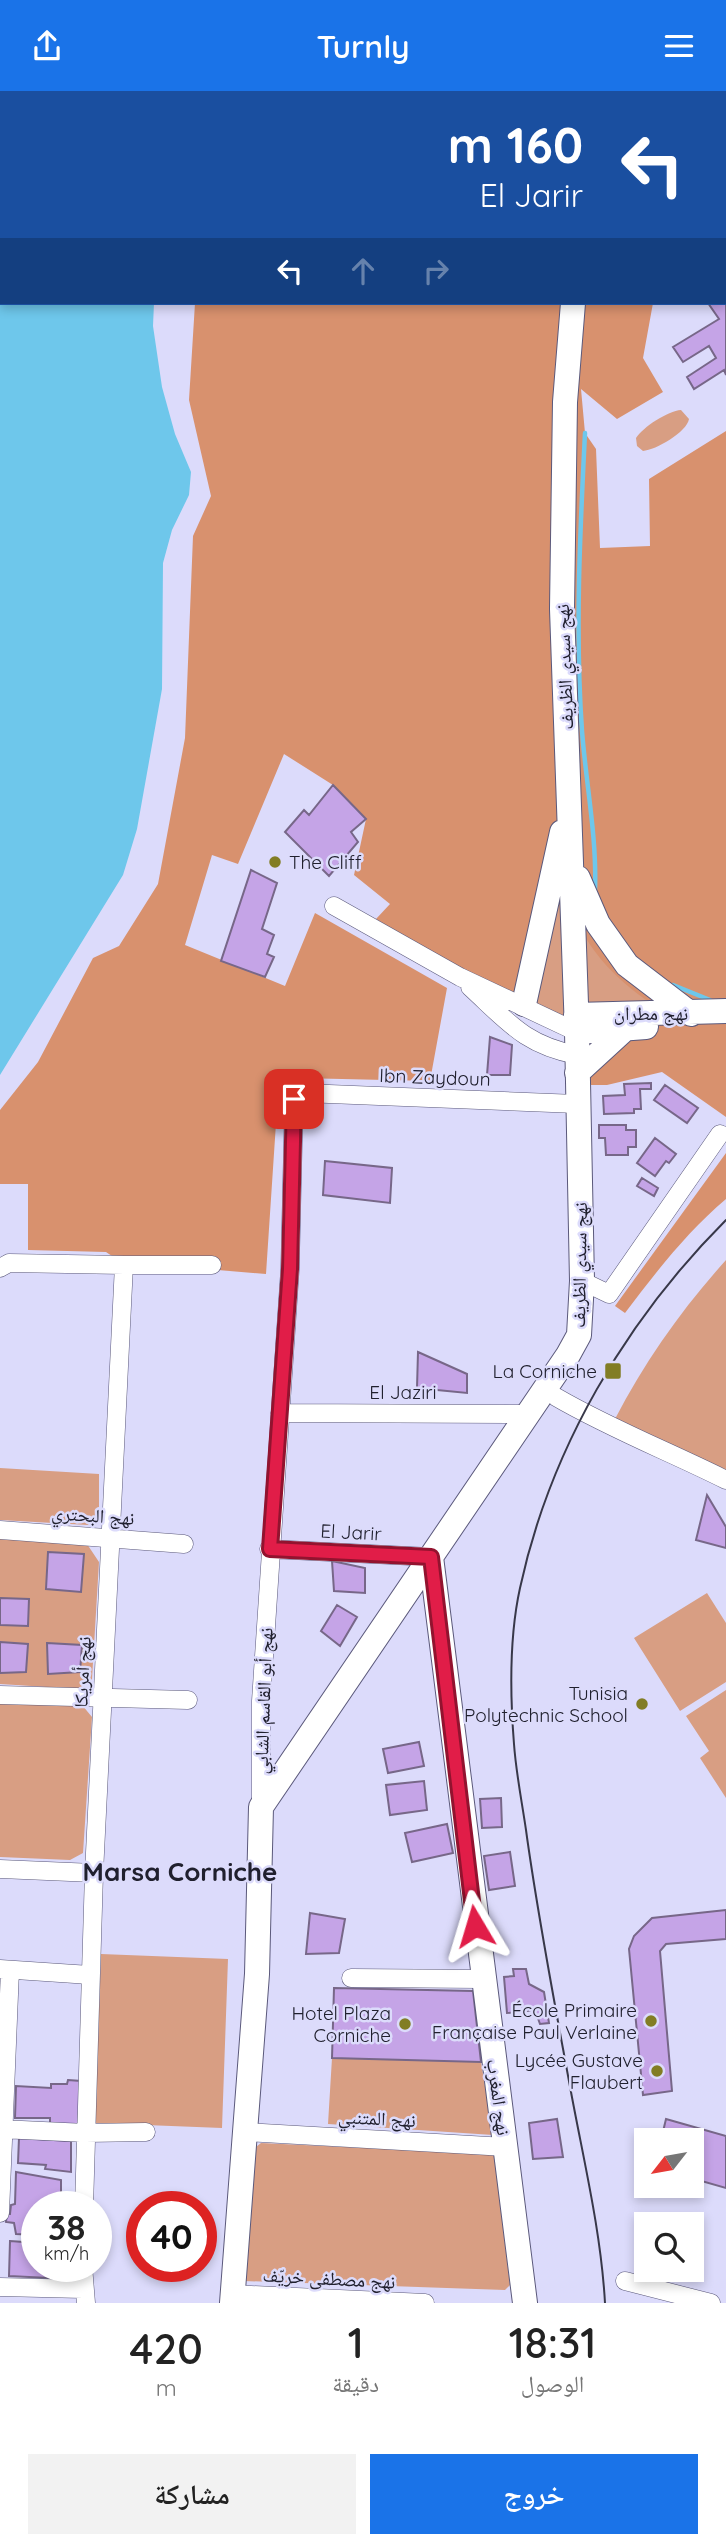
<!DOCTYPE html>
<html lang="ar">
<meta charset="utf-8">
<style>
:root{--surface:#fff;--page:#f2f2f2;--text:#222;--muted:#767676;--accent:#1a73e8}
body{margin:0;font-family:Quicksand,"Noto Naskh Arabic",sans-serif;background:var(--page);color:var(--text);direction:rtl;height:100vh;display:flex;flex-direction:column;font-size:26px;white-space:nowrap}
*{box-sizing:border-box;margin:0}
p{font-size:23px;color:var(--muted)}
.icon{flex:none;width:38px;height:38px;fill:none;stroke:currentColor;stroke-width:2;stroke-linecap:round;stroke-linejoin:round}
.map{position:relative;height:2212px;overflow:hidden;direction:ltr}
.details{display:flex;flex-direction:column;background:var(--surface);flex:1}
.details>*{flex:none}
.banner{position:absolute;left:0px;top:0px;width:726px;height:214px;box-shadow:0 4px 10px #0003;direction:rtl;background:#1a4fa0;color:#fff;overflow:hidden}
.needle{width:46px;rotate:239deg}
.buttons{position:absolute;left:634px;top:2037px;display:grid;gap:14px}
.buttons a{display:grid;place-items:center;width:70px;height:70px;border-radius:0px;background:var(--surface);box-shadow:0 4px 10px #0003;font-size:35px}
.speed{position:absolute;left:21px;top:2100px;display:flex;gap:14px;font-size:35px;font-weight:700;text-align:center}
.speed>*{display:grid;place-content:center;width:91px;height:91px;border-radius:50%;background:var(--surface);box-shadow:0 4px 10px #0003;line-height:1}
.speed small{font-size:18px;font-weight:400}
.speed .limit{border:10px solid #d22;background:#fff;color:#111}
.pin{position:absolute;display:grid;place-items:center;width:60px;height:60px;color:#fff;margin:-30px;border-radius:14px;box-shadow:0 4px 10px #0006}
.me{position:absolute;width:77px;margin:-38px;rotate:353deg;stroke-linejoin:round;filter:drop-shadow(0 0 5px #0008)}
.turn{display:flex;align-items:center;gap:24px;height:147px;padding:0 28px;font-size:32px}
.turn .icon{width:91px;height:91px;stroke-width:2.5}
.turn b{display:block;font-size:49px;line-height:60px}
.lanes{display:flex;align-items:center;height:66px;padding:0 28px;background:#0003;justify-content:center;gap:35px;direction:ltr}
.lanes .off{opacity:.35}
.eta{display:flex;justify-content:space-evenly;align-items:center;height:119px;text-align:center}
.eta b{font-size:42px;font-weight:600;line-height:49px}
.primary-button{display:flex;gap:14px;margin-top:auto;padding:14px 28px}
.primary-button a{flex:1;height:80px;border-radius:0px;background:var(--accent);color:#fff;font-size:28px;font-weight:600;line-height:80px;text-align:center}
.primary-button a+a{background:var(--page);color:var(--text)}
header{display:flex;justify-content:space-between;align-items:center;height:91px;padding:0 28px;background:var(--accent);color:#fff;font-size:32px;font-weight:600}
.map>svg:first-child{display:block}
.green{fill:#d89e83}
.forest{fill:#d8916e}
.water{fill:#6ec7eb}
.lines{fill:none;stroke-linecap:round;stroke-linejoin:round}
.stream{stroke:#6ec7eb;stroke-width:4.5}
.building{fill:#c5a4e7;stroke:#776788;stroke-width:2}
.street-casing{stroke:#5b597b;stroke-width:19}
.secondary-casing{stroke:#5b597b;stroke-width:26}
.street{stroke:#fff;stroke-width:18}
.secondary{stroke:#fff;stroke-width:24}
.tram{stroke:#383849;stroke-width:2}
.route-casing{stroke:#92132f;stroke-width:18}
.route{stroke:#e11d48;stroke-width:12}
.poi-dot{fill:#827d24;stroke:#dcdbfb;stroke-width:2.5}
.labels{text-anchor:middle;stroke-width:5;stroke-linejoin:round;paint-order:stroke}
.street-label{font-size:19px;fill:#20202e;stroke:#dcdbfb}
.poi-label{font-size:19px;fill:#20202e;stroke:#dcdbfb;text-anchor:end}
.district-label{font-size:26px;font-weight:bold;fill:#20202e;stroke:#dcdbfb}
</style>
<header><svg class="icon" aria-label="menu" viewBox="0 0 24 24"><path d="M4 6h16M4 12h16M4 18h16"/></svg>Turnly<svg class="icon" aria-label="share" viewBox="0 0 24 24"><path d="M12 15V3M7 8l5-5 5 5M5 13v7h14v-7"/></svg></header>
<div class="map">
<svg width="726" height="2212" viewBox="0 0 726 2212">
<rect width="100%" height="100%" fill="#dcdbfb"/>
<path class="green" d="M681,319l8,9c-2,13 -33,31 -46,32l-6,-5 -1,-8c7,-11 32,-27 45,-28z
M559,779l115,147 -81,36 -27,-35 -32,-14z
M726,1169v213l-111,-54c30,-58 67,-110 111,-159z
M0,1377l99,6v40l-11,11 -88,-5z
M0,1448l87,5 12,18 -7,117 -14,10 -78,-5z
M707,1502l19,30v59l-46,29 -46,-73z
M726,1599v108l-26,-40 9,-7 -23,-35z
M0,1609l82,5 10,12 -9,136 -13,7 -70,-3z
M101,1863l127,5 -6,169 -127,-5z
M332,1967l149,4 12,73 -165,-11z
M261,2052l233,11 16,131 -5,5 -261,-9 7,-130z"/>
<path class="forest" d="M216,0h361l2,2h-363z
M195,212h458l-10,55 20,34 -46,27 -36,-30 4,44 11,16 4,99 50,-2 -1,-67 77,-48v686l-64,-45 -55,13h-24l10,-32 80,-36c-38,-22 -76,-52 -95,-94 -8,-16 -12,-34 -18,-51l-26,132 -73,-32 -85,-53 14,-15 -36,-29 12,-56 -33,-34 -49,-31 -46,110 -26,-9 -27,90 100,41 30,-73 132,75 -17,93 -132,-3 -20,15 -12,181 -145,-12 -15,-10 -78,-2v-66h-28v-74l38,-48 55,-104 26,-12 39,-62 27,-146 8,-202 18,-40 -22,-96z
M726,1062v46c-39,33 -70,73 -101,114l-10,-7z"/>
<path class="water" d="M0,0h195l-193,2v210h152l-1,23 9,61 13,47 16,38 -2,23 -17,35 -9,33 -1,126 -25,140 -14,46 -123,200z"/>
<g class="lines">
<path class="stream" d="M585,342c-5,99 -10,199 -3,298 4,53 15,106 13,159
M673,894l37,15"/>
</g>
<path class="building" d="M724,0h2v64l-2,-2z
M726,186v98l-2,-5 -30,19 -7,-12 29,-19 -7,-12 -26,16 -10,-15 46,-28 -11,-16h16z
M333,694l33,34 -15,13 7,10 -29,34 -44,-44 19,-22 5,5z
M251,779l26,13 -15,46 12,6 -7,19 7,3 -9,20 -44,-16z
M490,946l22,8 -2,30h-23z
M651,992v6h-11l1,20h-7v4l-30,1 -1,-18 22,-1 -1,-11z
M665,994l33,23 -11,15 -33,-23z
M599,1034h27v5h10v17h-8v8h-22l-1,-17h-6z
M655,1047l21,16 -7,9 -3,-2 -11,15 -18,-13z
M325,1070l67,7 -2,35 -67,-8z
M642,1087l16,10 -4,8 -17,-10z
M418,1261l49,22v19l-50,-5z
M707,1404l19,32v21l-30,-8z
M48,1461l36,2 -3,38 -35,-3z
M332,1470l33,7v25l-31,-2z
M0,1507l29,1 -1,27 -28,-1z
M337,1514l20,12 -17,29 -19,-15z
M0,1551l28,2 -2,28 -26,1z
M47,1552l35,2 -2,27 -32,2z
M419,1651l5,24 -36,7 -5,-24z
M424,1690l3,29 -37,5 -4,-30z
M501,1707l1,29 -20,1 -2,-29z
M447,1733l6,29 -41,9 -7,-29z
M510,1761l5,34 -26,4 -5,-34z
M726,1819v29l-60,5 -6,7 12,140 -29,4 -14,-146 5,-13 18,-18z
M310,1822l35,6 -6,34 -33,1z
M513,1878h13l3,15 15,8 5,31 -9,1 -5,-14 -28,3 -3,-36 10,-1z
M334,1897l139,3 8,71 -149,-4z
M68,1989l13,1 -3,43h-28v-6h-35l1,-32 35,2v-4h16z
M557,2028l6,38 -30,2 -4,-36z
M666,2028l60,17v52l-35,-10v-38h-30z
M19,2047l52,3v31l-26,-3 1,-4 -28,-2z
M16,2081l45,8v13l15,14h-25v-4l-8,-1 -2,5h-4v28l-21,-1 -2,-11 -8,-1 1,-8h3l1,-9 4,-1z
M10,2150l27,2v23h12v12l-40,-2z"/>
<g class="lines">
<defs>
<path id="street" d="M334,815l126,71 117,55
M470,896c38,35 55,58 107,68
M124,1174h88
M0,1177l9,-5 115,2 -30,608 -10,334
M582,1190l27,13 111,-160
M556,1306c55,32 114,55 170,83
M280,1322l246,1
M0,1439l184,14
M269,1458l162,8
M0,1604l188,5
M261,1716v-106l29,-432 4,-170 10,-6 273,11
M0,1778l94,4
M0,1878l90,6
M351,1887l131,1
M0,2038l86,4 60,-1
M246,2041l260,15
M0,2122l10,-243
M83,2175l3,37
M625,2190l86,22
M0,2196l83,2
M231,2203l194,9"/>
<path id="secondary" d="M612,2v-2
M578,787l20,46 29,41 64,49
M524,913l38,-172
M576,924l150,-4
M577,941l69,-5
M577,982l48,-44
M431,1466l94,746
M232,2212l25,-329 4,-167 307,-452 11,-20 3,-54 -5,-249 -15,-423 3,-207 8,-99"/>
</defs>
<use href="#street" class="street-casing"/>
<use href="#secondary" class="secondary-casing"/>
<use href="#street" class="street"/>
<use href="#secondary" class="secondary"/>
<path class="tram" d="M605,2212c-4,-71 -21,-141 -34,-211 -16,-87 -33,-174 -45,-262 -4,-28 -10,-57 -12,-86 -4,-50 -5,-106 6,-156 30,-139 106,-268 206,-368"/>
</g>
<g class="lines">
<defs>
<path id="route" d="M294,1008l-4,170 -20,280 161,8 44,369"/>
</defs>
<use href="#route" class="route-casing"/>
<use href="#route" class="route"/>
</g>
<g class="poi-dot">
<circle cx="275" cy="771" r="7"/>
<rect x="604" y="1271" width="18" height="18" rx="3.5"/>
<circle cx="642" cy="1613" r="7"/>
<circle cx="651" cy="1930" r="7"/>
<circle cx="405" cy="1933" r="7"/>
<circle cx="657" cy="1980" r="7"/>
</g>
<g class="labels">
<g class="street-label">
<text transform="translate(564 576) rotate(-92)" y="7">نهج سيدي الظريف</text>
<text x="651" y="929">نهج مطران</text>
<text transform="translate(435 986) rotate(2)" y="7">Ibn Zaydoun</text>
<text transform="translate(579 1174) rotate(-89)" y="7">نهج سيدي الظريف</text>
<text x="403" y="1308">El Jaziri</text>
<text transform="translate(93 1424) rotate(4)" y="7">نهج البحتري</text>
<text transform="translate(351 1441) rotate(3)" y="7">El Jarir</text>
<text transform="translate(82 1581) rotate(-87)" y="7">نهج أمريكا</text>
<text transform="translate(263 1610) rotate(-88)" y="7">نهج أبو القاسم الشابي</text>
<text transform="translate(499 2006) rotate(82)" y="7">نهج المغرب</text>
<text transform="translate(377 2027) rotate(3)" y="7">نهج المتنبي</text>
<text transform="translate(329 2187) rotate(3)" y="7">نهج مصطفى خريّف</text>
</g>
<g class="poi-label">
<text x="289" y="778" text-anchor="start">The Cliff</text>
<text x="597" y="1287">La Corniche</text>
<text x="628" y="1609">Tunisia<tspan x="628" dy="22">Polytechnic School</tspan></text>
<text x="637" y="1926">École Primaire<tspan x="637" dy="22">Française Paul Verlaine</tspan></text>
<text x="391" y="1929">Hotel Plaza<tspan x="391" dy="22">Corniche</tspan></text>
<text x="643" y="1976">Lycée Gustave<tspan x="643" dy="22">Flaubert</tspan></text>
</g>
<g class="district-label">
<text x="180" y="1790">Marsa Corniche</text>
</g>
</g>
</svg>
<div class="buttons">
<a><svg class="needle" viewBox="-14 -14 28 28"><path d="M0-13l5 13h-10z" fill="#e53935"/><path d="M0 13l5-13h-10z" fill="#767676"/></svg></a>
<a><svg class="icon" aria-label="search" viewBox="0 0 24 24"><circle cx="10" cy="10" r="6"/><path d="M15 15l6 6"/></svg></a>
</div>
<div class="speed"><div>38<small>km/h</small></div><div class="limit">40</div></div>
<div class="pin" style="left:294px;top:1008px;background:#d93025"><svg class="icon" aria-label="arrive" viewBox="0 0 24 24"><path d="M6 21V4h12l-3 4 3 4H6"/></svg></div>
<svg class="me" style="left:475px;top:1835px" viewBox="-20 -20 40 40"><path d="M0-17L14 15 0 8-14 15z" fill="#e11d48" stroke="#fff" stroke-width="4"/></svg>
<div class="banner">
<div class="turn"><svg class="icon" aria-label="left" viewBox="0 0 24 24"><path d="M17 20v-9H6M10 6l-5 5 5 5"/></svg><div><b>160 m</b>El Jarir</div></div>
<div class="lanes"><svg class="icon" aria-label="left" viewBox="0 0 24 24"><path d="M17 20v-9H6M10 6l-5 5 5 5"/></svg><svg class="icon off" aria-label="ahead" viewBox="0 0 24 24"><path d="M12 20V5M6 11l6-6 6 6"/></svg><svg class="icon off" aria-label="right" viewBox="0 0 24 24"><path d="M7 20v-9h11M14 6l5 5-5 5"/></svg></div>
</div>
</div>
<section class="details">
<div class="eta">
<div><b>18:31</b><p>الوصول</p></div>
<div><b>1</b><p>دقيقة</p></div>
<div><b>420</b><p>m</p></div>
</div>
<div class="primary-button"><a>خروج</a><a>مشاركة</a></div>
</section>
